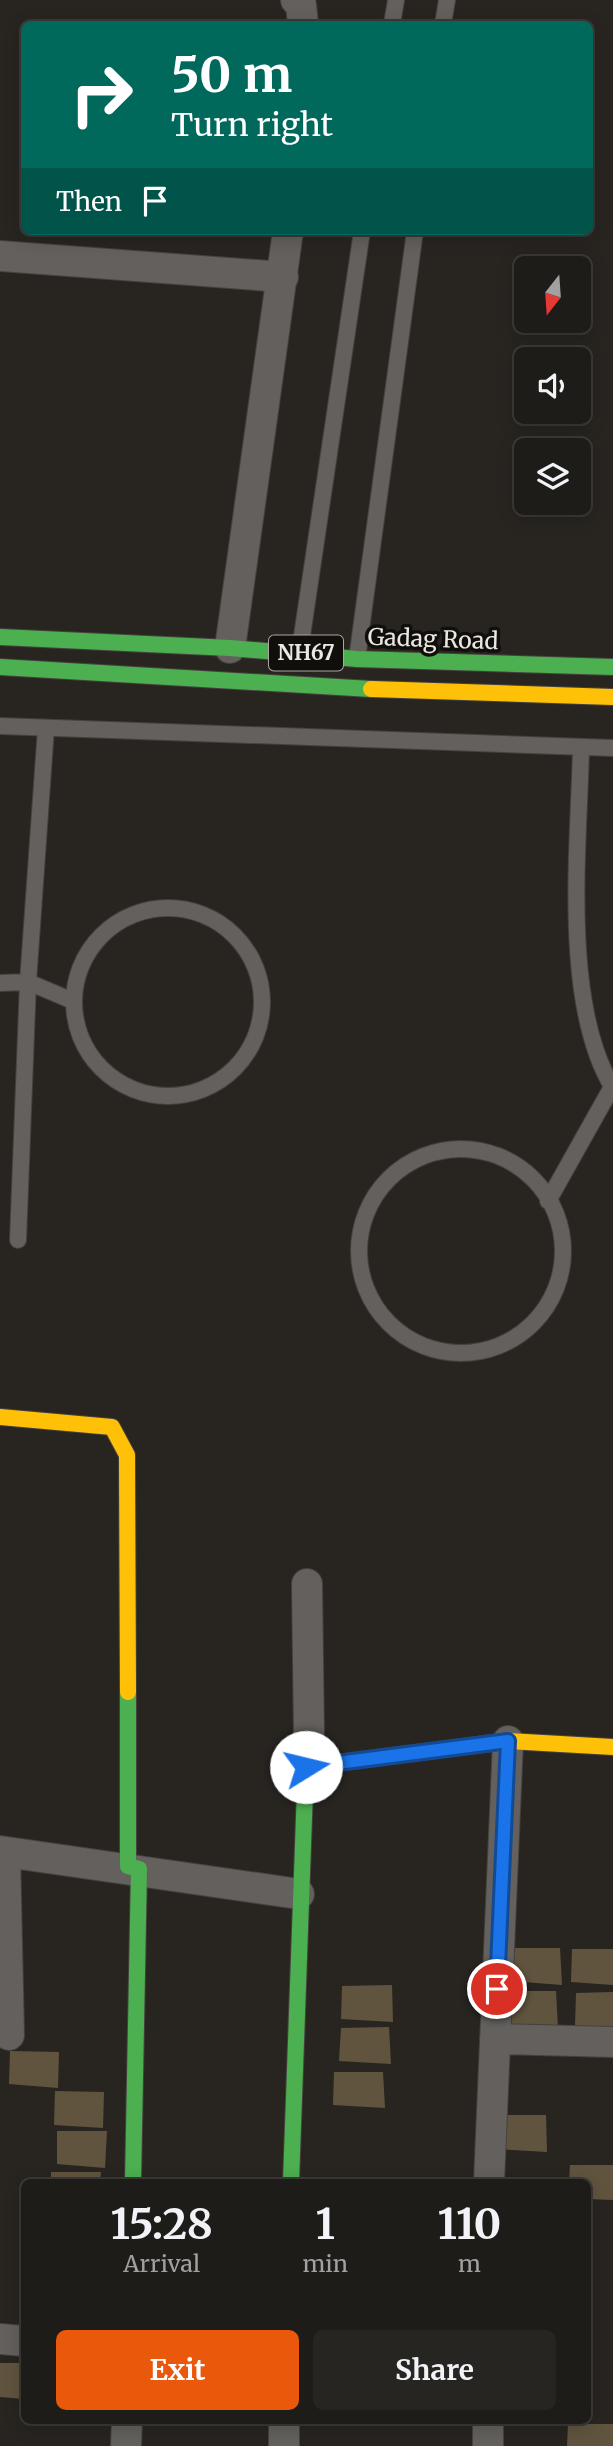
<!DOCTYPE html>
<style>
:root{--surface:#1e1c19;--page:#262522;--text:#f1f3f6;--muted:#a1a1a2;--line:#3c3a38;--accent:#ea580c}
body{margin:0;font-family:Merriweather,serif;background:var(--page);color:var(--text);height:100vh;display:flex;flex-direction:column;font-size:26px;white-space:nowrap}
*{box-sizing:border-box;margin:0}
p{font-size:23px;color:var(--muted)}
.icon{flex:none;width:38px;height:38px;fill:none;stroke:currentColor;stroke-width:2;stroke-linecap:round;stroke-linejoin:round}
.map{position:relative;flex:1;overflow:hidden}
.side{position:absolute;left:21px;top:2179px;width:570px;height:245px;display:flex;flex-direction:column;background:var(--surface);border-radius:10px;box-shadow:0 4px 18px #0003,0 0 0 2px var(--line)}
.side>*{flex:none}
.hud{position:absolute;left:21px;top:21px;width:572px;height:214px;border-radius:10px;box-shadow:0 4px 18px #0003,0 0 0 2px var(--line);background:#00695c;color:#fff;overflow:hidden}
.needle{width:46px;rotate:197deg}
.buttons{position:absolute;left:514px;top:256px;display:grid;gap:14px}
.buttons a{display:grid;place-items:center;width:77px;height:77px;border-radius:10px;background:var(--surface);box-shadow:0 4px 18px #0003,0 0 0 2px var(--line);font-size:35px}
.pin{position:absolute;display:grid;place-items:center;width:60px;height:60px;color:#fff;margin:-30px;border:4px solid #fff;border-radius:50%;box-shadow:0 2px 7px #0007}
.me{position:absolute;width:77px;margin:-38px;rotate:81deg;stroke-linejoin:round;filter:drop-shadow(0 0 5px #0008)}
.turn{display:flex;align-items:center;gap:24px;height:147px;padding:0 35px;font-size:32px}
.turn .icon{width:91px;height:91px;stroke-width:2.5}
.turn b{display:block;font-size:49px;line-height:60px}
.then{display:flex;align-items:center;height:66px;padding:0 35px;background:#0003;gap:14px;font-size:26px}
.eta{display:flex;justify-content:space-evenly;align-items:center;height:119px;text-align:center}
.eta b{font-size:42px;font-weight:700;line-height:49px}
.action{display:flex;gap:14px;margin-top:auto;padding:14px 35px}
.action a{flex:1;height:80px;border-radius:10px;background:var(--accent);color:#fff;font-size:28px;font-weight:700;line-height:80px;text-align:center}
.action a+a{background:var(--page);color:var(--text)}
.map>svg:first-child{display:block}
.building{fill:#60543e}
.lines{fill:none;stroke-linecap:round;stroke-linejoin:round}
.lane-casing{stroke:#44413e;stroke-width:18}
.street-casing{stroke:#44413e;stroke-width:32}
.fast-casing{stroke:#44413e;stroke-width:18}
.slow-casing{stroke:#44413e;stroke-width:18}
.lane{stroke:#63605d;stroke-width:16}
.street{stroke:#63605d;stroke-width:30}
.fast{stroke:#4caf50;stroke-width:16}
.slow{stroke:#ffc107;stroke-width:16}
.route-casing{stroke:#114b97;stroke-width:18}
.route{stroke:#1a73e8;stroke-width:12}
.labels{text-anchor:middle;stroke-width:7;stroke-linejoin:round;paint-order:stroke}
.shield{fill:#110f0c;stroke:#aaa6a2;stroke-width:2}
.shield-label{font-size:21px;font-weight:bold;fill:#ebe7e2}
.street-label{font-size:23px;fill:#ebe7e2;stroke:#110f0c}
</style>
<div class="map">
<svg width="613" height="2446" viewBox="0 0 613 2446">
<rect width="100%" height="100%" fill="#282521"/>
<path class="building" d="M511,1948h49l2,37 -52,-4z
M572,1949h41v36l-42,-3z
M392,1985l1,37 -52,-3 1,-33z
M507,1991h49l2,37 -52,-3z
M613,1992v36l-38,-2 1,-33z
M389,2027l2,37 -52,-3 2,-33z
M10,2051l49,1 -1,36 -49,-4z
M334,2072h49l2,36 -52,-3z
M55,2091l49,1 -1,36 -49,-3z
M497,2115h49l1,37 -51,-3z
M57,2131h50l-2,37 -48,-4z
M570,2165h43v35l-25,-1v-17h-19z
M51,2172h50l-1,10h-49z
M0,2363h24v36l-24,-2z
M568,2424h45v22h-46z"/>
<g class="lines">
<defs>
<path id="lane" d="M392,24l4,-24
M443,24l4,-24
M299,656l63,-425
M357,659l58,-428
M0,726l613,22
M581,747c-2,98 -20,256 32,341
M74 1002a94 94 0 1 1 188 0a94 94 0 1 1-188 0Z
M0,983l28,-1 45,19
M359 1251a102 102 0 1 1 204 0a102 102 0 1 1-204 0Z
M548,1201l64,-114
M18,1240l10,-258 18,-254"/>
<path id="street" d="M296,0l5,5 2,19
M0,256l283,21
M230,648l58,-417
M306,1767l3,-31 -2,-152
M0,1851l299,43
M5,1852l4,183
M495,2039l118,3
M489,2182l19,-441
M0,2339l24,2
M284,2420v26
M126,2446l1,-26
M488,2446v-26"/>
<path id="fast" d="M0,637l230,11 127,11 256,8
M0,667l371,22
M128,1692v174l11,3 -6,313
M291,2182l14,-393"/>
<path id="slow" d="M371,689l242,8
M0,1417l112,10 15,28 1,237
M305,1789l1,-22 202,-26 105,6"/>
</defs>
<use href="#lane" class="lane-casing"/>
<use href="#street" class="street-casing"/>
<use href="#fast" class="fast-casing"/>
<use href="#slow" class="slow-casing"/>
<use href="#lane" class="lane"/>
<use href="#street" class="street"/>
<use href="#fast" class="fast"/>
<use href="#slow" class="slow"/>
</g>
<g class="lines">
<defs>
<path id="route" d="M306,1767l202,-26 -11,248"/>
</defs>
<use href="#route" class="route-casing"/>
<use href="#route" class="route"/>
</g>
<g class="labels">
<rect class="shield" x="269" y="635.5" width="74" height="35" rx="5"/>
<g class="shield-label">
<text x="306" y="660">NH67</text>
</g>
<g class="street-label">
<text transform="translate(433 639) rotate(2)" y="8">Gadag Road</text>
</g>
</g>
</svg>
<div class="buttons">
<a><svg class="needle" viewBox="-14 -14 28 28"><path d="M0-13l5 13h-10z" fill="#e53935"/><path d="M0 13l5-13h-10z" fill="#a1a1a2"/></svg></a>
<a><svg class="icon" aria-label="sound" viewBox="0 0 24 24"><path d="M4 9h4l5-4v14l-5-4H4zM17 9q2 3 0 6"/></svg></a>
<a><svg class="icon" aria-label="layers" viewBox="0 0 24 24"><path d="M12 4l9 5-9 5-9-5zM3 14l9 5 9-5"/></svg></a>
</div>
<div class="pin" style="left:497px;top:1989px;background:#d93025"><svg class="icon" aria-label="arrive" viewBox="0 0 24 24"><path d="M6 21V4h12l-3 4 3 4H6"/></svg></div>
<svg class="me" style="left:306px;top:1767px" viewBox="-20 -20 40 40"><circle r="19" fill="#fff"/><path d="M0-13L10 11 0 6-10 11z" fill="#1a73e8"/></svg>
<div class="hud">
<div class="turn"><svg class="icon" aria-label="right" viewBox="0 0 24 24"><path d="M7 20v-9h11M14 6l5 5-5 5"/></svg><div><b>50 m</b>Turn right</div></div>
<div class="then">Then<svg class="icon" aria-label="arrive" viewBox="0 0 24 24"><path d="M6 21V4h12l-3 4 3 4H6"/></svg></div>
</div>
<section class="side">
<div class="eta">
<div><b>15:28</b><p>Arrival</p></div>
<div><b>1</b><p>min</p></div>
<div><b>110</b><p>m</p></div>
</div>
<div class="action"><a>Exit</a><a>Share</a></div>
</section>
</div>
